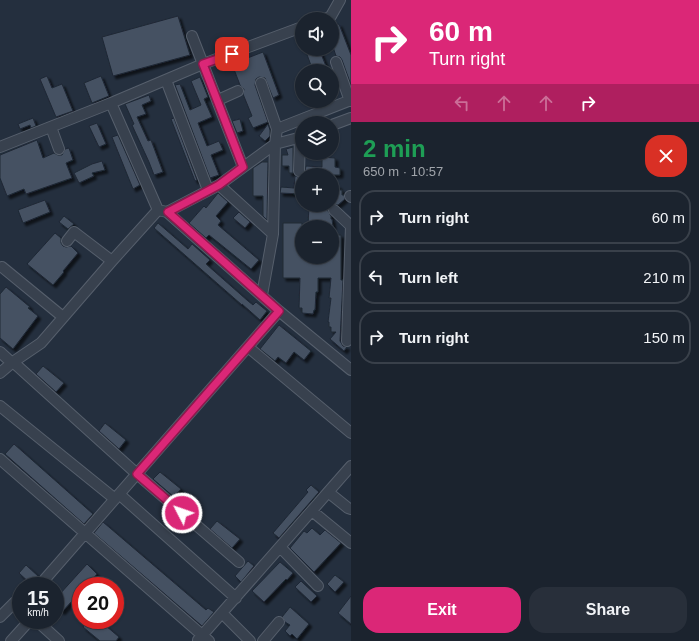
<!DOCTYPE html>
<meta charset="utf-8">
<style>
:root{--surface:#1b232e;--page:#282f3a;--text:#f1f3f6;--muted:#a0a4aa;--line:#39404a;--accent:#db2777}
body{margin:0;font-family:Arial,sans-serif;background:var(--page);color:var(--text);height:100vh;display:flex;flex-direction:column;font-size:15px;white-space:nowrap}
*{box-sizing:border-box;margin:0}
p{font-size:13px;color:var(--muted)}
.icon{flex:none;width:22px;height:22px;fill:none;stroke:currentColor;stroke-width:2;stroke-linecap:round;stroke-linejoin:round}
.map{position:relative;flex:1;overflow:hidden}
.details{display:flex;flex-direction:column;background:var(--surface);width:348px}
.details>*{flex:none}
.banner{background:#db2777;color:#fff;overflow:hidden}
.controls{position:absolute;left:295px;top:12px;display:grid;gap:8px}
.controls a{display:grid;place-items:center;width:44px;height:44px;border-radius:50%;background:var(--surface);box-shadow:0 1px 3px #0004,0 0 0 1px var(--line);font-size:20px}
.speed{position:absolute;left:12px;top:577px;display:flex;gap:8px;font-size:20px;font-weight:700;text-align:center}
.speed>*{display:grid;place-content:center;width:52px;height:52px;border-radius:50%;background:var(--surface);box-shadow:0 1px 3px #0004,0 0 0 1px var(--line);line-height:1}
.speed small{font-size:10px;font-weight:400}
.speed .limit{border:6px solid #d22;background:#fff;color:#111}
.pin{position:absolute;display:grid;place-items:center;width:34px;height:34px;color:#fff;margin:-17px;border-radius:8px;box-shadow:0 2px 6px #0006}
.me{position:absolute;width:44px;margin:-22px;rotate:311deg;stroke-linejoin:round;filter:drop-shadow(0 0 3px #0008)}
.turn{display:flex;align-items:center;gap:14px;height:84px;padding:0 12px;font-size:18px}
.turn .icon{width:52px;height:52px;stroke-width:2.5}
.turn b{display:block;font-size:28px;line-height:34px}
.lanes{display:flex;align-items:center;height:38px;padding:0 12px;background:#0003;justify-content:center;gap:20px;direction:ltr}
.lanes .off{opacity:.35}
.round{display:grid;place-items:center;flex:none;width:42px;height:42px;border-radius:16px;background:var(--page)}
.summary{display:flex;align-items:center;justify-content:space-between;height:68px;padding:0 12px}
h1{font-size:24px;font-weight:800;line-height:30px;color:#1e9e55}
.cta{display:flex;gap:8px;margin-top:auto;padding:8px 12px}
.cta a{flex:1;height:46px;border-radius:16px;background:var(--accent);color:#fff;font-size:16px;font-weight:800;line-height:46px;text-align:center}
.cta a+a{background:var(--page);color:var(--text)}
ul{padding:0;list-style:none}
li{display:flex;align-items:center;gap:12px;height:54px;margin:0 8px 6px;padding:0 4px;border:2px solid var(--line);border-radius:16px}
li div{flex:1}
li b{display:block;font-size:15px}
li em{font-style:normal}
main{display:flex;flex:1;min-height:0}
.map>svg:first-child{display:block}
.building{fill:#455162;stroke:#1f2835;filter:url(#shadow)}
.lines{fill:none;stroke-linecap:round;stroke-linejoin:round}
.minor-casing{stroke:#565f6c;stroke-width:12}
.minor{stroke:#38414e;stroke-width:10}
.route-casing{stroke:#8e194d;stroke-width:10}
.route{stroke:#db2777;stroke-width:7}
</style>
<main>
<div class="map">
<svg width="351" height="641" viewBox="0 0 351 641">
<defs>
<filter id="shadow"><feDropShadow dx="3" dy="3" stdDeviation="1" flood-color="#0009"/></filter>
</defs>
<rect width="100%" height="100%" fill="#242f3e"/>
<path class="building" d="M178,16l12,39 -77,21 -11,-39z
M339,24l12,31v30l-9,-25 -2,-3 -4,-1 -4,-12v-18z
M305,49h14l9,22h-15z
M263,52l16,43 -6,3 -8,-20 -6,-1 -3,2 -1,6 13,37 -15,6 -5,-10 4,-2 -9,-22 1,-5 -4,-4 -8,-21z
M47,76l5,12 10,-4 11,27 -17,6 -16,-38z
M101,76l8,20 -17,7 -8,-20z
M200,77l8,20 -4,2 8,18 -14,6 9,23 12,-5 4,9 -12,5 8,20 -9,3 -35,-93 5,-1 10,26 11,-5 -10,-24z
M149,95l2,6 -9,4 4,9 -9,3 11,24 3,-1 12,32 -9,3 -5,-13 -17,-37 2,-1 -9,-20z
M33,118l3,8 -5,2 -1,-3 -10,4 -2,-5z
M174,118l23,62 -2,1 -24,-62z
M240,119l3,12 -6,2 -5,-12z
M97,123l9,21 -7,3 -10,-21z
M268,124l2,6v6l-5,5 -6,-5z
M118,135l22,50 -7,4 -21,-52z
M37,140l6,18 11,-5 4,2h4l3,-6 4,-1 4,12 -7,3 6,15 -46,16 -2,-5 -17,7 -7,-18v-23z
M293,147v26h-4v-7h-7v-11h6l-2,-6z
M322,157l13,1v9l5,1v7h-36l2,-9 16,1z
M102,161l3,9 -13,3 2,3 -15,7 -5,-10 18,-9z
M262,162h6l-1,58 -4,-4v-20h-10v-28z
M295,176l3,1h4v17l-22,-1 1,-6 13,1z
M332,186h7v4h3v5h2l1,4 -7,6 -6,-1z
M218,193l10,9 -12,14 5,5 -3,4 41,35 -8,9 -42,-34 -3,3 -17,-15 15,-17 2,2z
M45,200l5,12 -27,11 -5,-13z
M309,205h21l-2,3v3l3,5v3h1l1,8h-25z
M239,212l11,10 -5,6 -12,-10z
M64,216l10,8 -6,5 -9,-7z
M158,223l30,26 4,-5 18,16 -4,4 42,37 5,4 3,-3 11,9 -7,9 -18,-16v1l-88,-77z
M283,223h19v34h30v-22h9v45h2l-3,61 3,5 4,1 -3,4 -14,-12 6,-7h-5v-5h-2v-5h-1l3,-24h-2l2,-20h-13v14h-2l-1,18h-1l-1,4 -11,-1v-5h-3l1,-30h-17z
M55,233l6,5v5l2,3 3,1 5,-1 7,7 -15,18 1,1 -11,13 -26,-21z
M6,287l24,20 -2,1 10,8 -25,33 -13,-11v-44z
M279,325l32,26 -7,9 -10,-8 -8,11 -8,-6 -3,4 -15,-12z
M43,366l21,17 -8,9 -20,-18z
M105,423l21,17 -7,9 -20,-18z
M14,444l79,70 -9,10 -79,-70z
M160,472l21,17 -7,8 -21,-18z
M311,485l8,7 -40,46 -6,-5 35,-41 -2,-2z
M217,521l23,18 -8,9 -22,-19z
M103,522l103,88 2,-2 6,4 -12,14 -108,-93z
M312,528l8,7 5,-5 16,13 -27,29 -24,-24 14,-17 3,2z
M248,561l6,5 -13,16 -6,-6z
M280,562l13,11 -6,7 -1,-1 -22,23 -12,-11z
M87,564l10,10 -11,12h-5v5l-19,21 -7,-6v-14l4,3z
M26,565l13,12 1,7 9,2h-16l-14,-13z
M335,575l9,7 -9,10 -8,-8z
M301,581l16,15 -6,6 -16,-15z
M351,596v28l-13,-11z
M290,607l19,17 -12,15 -5,-5 -2,2 -5,-5 5,-6 -5,-3 -3,-5z
M89,620h10l20,17 -3,4h-16l-17,-14z"/>
<g class="lines">
<defs>
<path id="minor" d="M325,19l6,-3 9,-16
M192,36l51,131
M336,62l14,39
M166,80l42,110
M261,83l16,46 -2,15 -2,90 -11,61
M218,100l20,-9
M111,103l47,107
M332,125l19,-7
M51,127l8,22
M277,129l74,-29
M0,147l111,-44 92,-39 99,-37
M299,171l1,-33
M219,185l54,49
M350,196l1,1
M334,210l17,16 -4,115
M167,212l112,99 72,59
M67,241l7,-9 38,29
M2,267l61,50
M248,347l103,86
M0,352l12,11
M13,362l124,112 102,88
M0,373l13,-11 28,-19 71,-82 46,-51 9,2 52,-27 56,-41 27,-7
M0,406l115,93
M0,459l209,182
M328,492l20,16 3,1
M119,494l117,104
M312,511l39,32
M280,547l38,39
M45,579l234,-268
M222,613l28,28
M0,617l15,-15 6,5
M36,620l23,21
M198,640l153,-174
M11,641l19,-21
M263,641l16,-19"/>
</defs>
<use href="#minor" class="minor-casing"/>
<use href="#minor" class="minor"/>
</g>
<g class="lines">
<defs>
<path id="route" d="M182,513l-45,-39 142,-163 -111,-99 51,-27 24,-18 -40,-103 29,-10"/>
</defs>
<use href="#route" class="route-casing"/>
<use href="#route" class="route"/>
</g>
</svg>
<div class="controls">
<a><svg class="icon" aria-label="sound" viewBox="0 0 24 24"><path d="M4 9h4l5-4v14l-5-4H4zM17 9q2 3 0 6"/></svg></a>
<a><svg class="icon" aria-label="search" viewBox="0 0 24 24"><circle cx="10" cy="10" r="6"/><path d="M15 15l6 6"/></svg></a>
<a><svg class="icon" aria-label="layers" viewBox="0 0 24 24"><path d="M12 4l9 5-9 5-9-5zM3 14l9 5 9-5"/></svg></a>
<a>+</a>
<a>−</a>
</div>
<div class="speed"><div>15<small>km/h</small></div><div class="limit">20</div></div>
<div class="pin" style="left:232px;top:54px;background:#d93025"><svg class="icon" aria-label="arrive" viewBox="0 0 24 24"><path d="M6 21V4h12l-3 4 3 4H6"/></svg></div>
<svg class="me" style="left:182px;top:513px" viewBox="-20 -20 40 40"><circle r="17" fill="#db2777" stroke="#fff" stroke-width="3"/><path d="M0-11L8 9 0 5-8 9z" fill="#fff"/></svg>
</div>
<section class="details">
<div class="banner">
<div class="turn"><svg class="icon" aria-label="right" viewBox="0 0 24 24"><path d="M7 20v-9h11M14 6l5 5-5 5"/></svg><div><b>60 m</b>Turn right</div></div>
<div class="lanes"><svg class="icon off" aria-label="left" viewBox="0 0 24 24"><path d="M17 20v-9H6M10 6l-5 5 5 5"/></svg><svg class="icon off" aria-label="ahead" viewBox="0 0 24 24"><path d="M12 20V5M6 11l6-6 6 6"/></svg><svg class="icon off" aria-label="ahead" viewBox="0 0 24 24"><path d="M12 20V5M6 11l6-6 6 6"/></svg><svg class="icon" aria-label="right" viewBox="0 0 24 24"><path d="M7 20v-9h11M14 6l5 5-5 5"/></svg></div>
</div>
<div class="summary"><div><h1>2 min</h1><p>650 m · 10:57</p></div><a class="round" style="background:#d93025;color:#fff"><svg class="icon" aria-label="close" viewBox="0 0 24 24"><path d="M6 6l12 12M18 6L6 18"/></svg></a></div>
<ul>
<li><svg class="icon" aria-label="right" viewBox="0 0 24 24"><path d="M7 20v-9h11M14 6l5 5-5 5"/></svg><div><b>Turn right</b></div><em>60 m</em></li>
<li><svg class="icon" aria-label="left" viewBox="0 0 24 24"><path d="M17 20v-9H6M10 6l-5 5 5 5"/></svg><div><b>Turn left</b></div><em>210 m</em></li>
<li><svg class="icon" aria-label="right" viewBox="0 0 24 24"><path d="M7 20v-9h11M14 6l5 5-5 5"/></svg><div><b>Turn right</b></div><em>150 m</em></li>
</ul>
<div class="cta"><a>Exit</a><a>Share</a></div>
</section>
</main>
